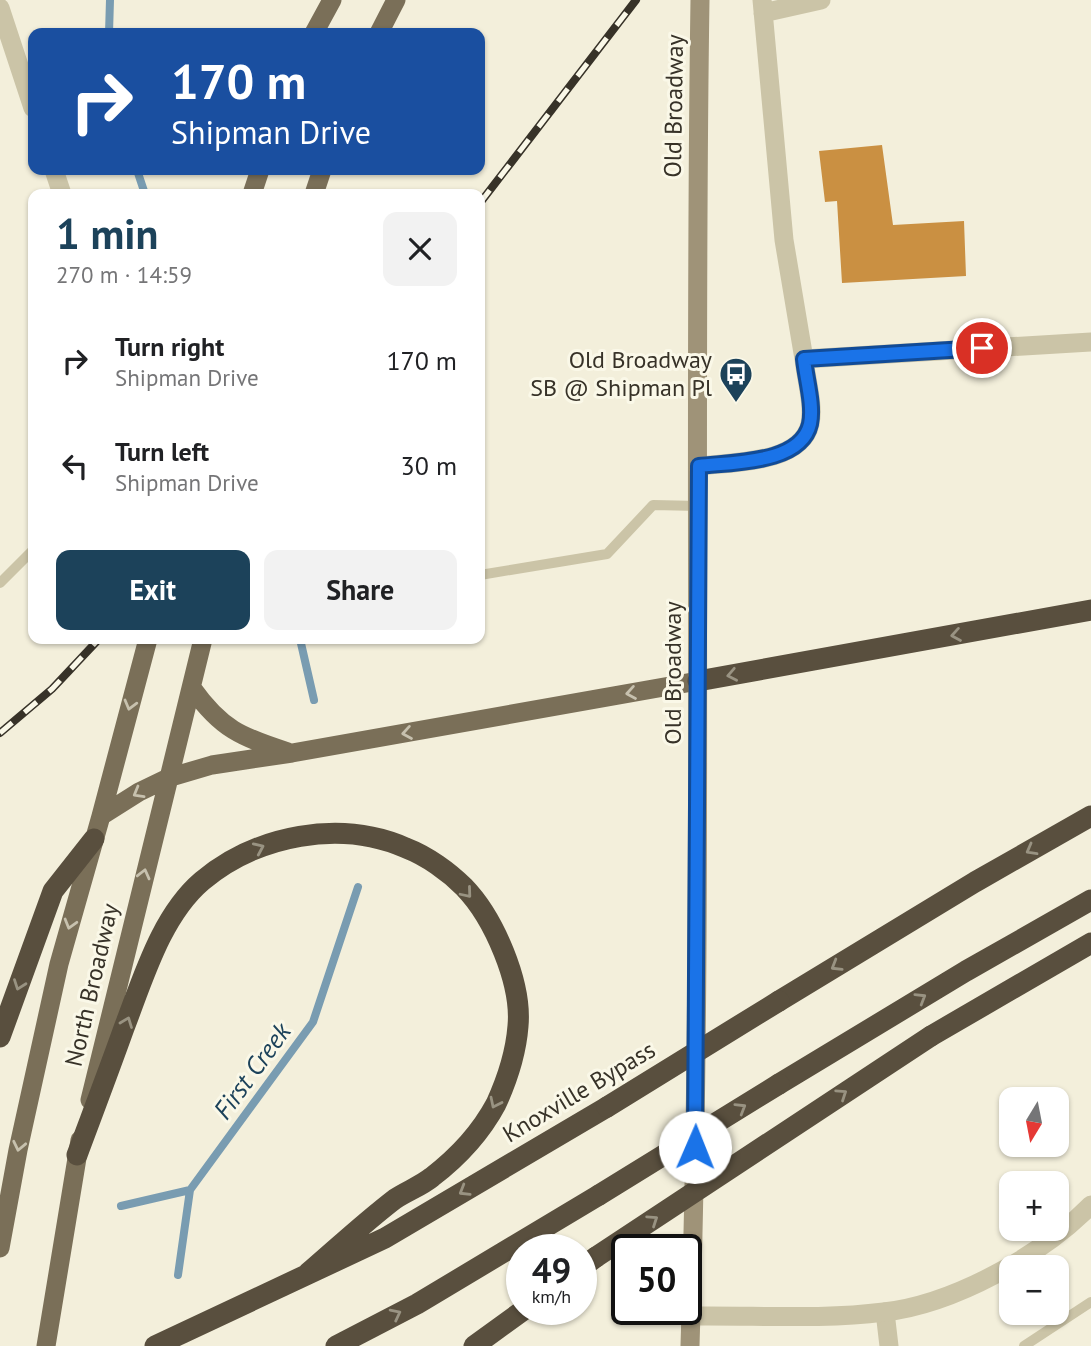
<!DOCTYPE html>
<meta charset="utf-8">
<style>
:root{--surface:#fff;--page:#f2f2f2;--text:#202124;--muted:#757577;--accent:#1c425a}
body{margin:0;font-family:"PT Sans",sans-serif;background:var(--page);color:var(--text);height:100vh;display:flex;flex-direction:column;font-size:26px;white-space:nowrap}
*{box-sizing:border-box;margin:0}
p{font-size:23px;color:var(--muted)}
.icon{flex:none;width:38px;height:38px;fill:none;stroke:currentColor;stroke-width:2;stroke-linecap:round;stroke-linejoin:round}
.map{position:relative;flex:1;overflow:hidden}
.details{position:absolute;left:28px;top:189px;width:457px;height:455px;display:flex;flex-direction:column;background:var(--surface);border-radius:14px;box-shadow:0 2px 5px #0004}
.details>*{flex:none}
.banner{position:absolute;left:28px;top:28px;width:457px;height:147px;border-radius:14px;box-shadow:0 2px 5px #0004;background:#1a4fa0;color:#fff;overflow:hidden}
.needle{width:46px;rotate:190deg}
.buttons{position:absolute;left:999px;top:1087px;display:grid;gap:14px}
.buttons a{display:grid;place-items:center;width:70px;height:70px;border-radius:14px;background:var(--surface);box-shadow:0 2px 5px #0004;font-size:35px}
.speed{position:absolute;left:506px;top:1234px;display:flex;gap:14px;font-size:35px;font-weight:700;text-align:center}
.speed>*{display:grid;place-content:center;width:91px;height:91px;border-radius:50%;background:var(--surface);box-shadow:0 2px 5px #0004;line-height:1}
.speed small{font-size:18px;font-weight:400}
.speed .limit{border:4px solid #111;border-radius:10px;background:#fff;color:#111}
.pin{position:absolute;display:grid;place-items:center;width:60px;height:60px;color:#fff;margin:-30px;border:4px solid #fff;border-radius:50%;box-shadow:0 2px 7px #0007}
.me{position:absolute;width:77px;margin:-38px;rotate:1deg;stroke-linejoin:round;filter:drop-shadow(0 0 5px #0008)}
.turn{display:flex;align-items:center;gap:24px;height:147px;padding:0 28px;font-size:32px}
.turn .icon{width:91px;height:91px;stroke-width:2.5}
.turn b{display:block;font-size:49px;line-height:60px}
.round{display:grid;place-items:center;flex:none;width:74px;height:74px;border-radius:14px;background:var(--page)}
.overview{display:flex;align-items:center;justify-content:space-between;height:119px;padding:0 28px}
h1{font-size:42px;font-weight:600;line-height:52px;color:var(--accent)}
.primary-button{display:flex;gap:14px;margin-top:auto;padding:14px 28px}
.primary-button a{flex:1;height:80px;border-radius:14px;background:var(--accent);color:#fff;font-size:28px;font-weight:600;line-height:80px;text-align:center}
.primary-button a+a{background:var(--page);color:var(--text)}
ul{padding:0;list-style:none}
li{display:flex;align-items:center;gap:21px;height:105px;padding:0 28px}
li div{flex:1}
li b{display:block;font-size:26px}
li em{font-style:normal}
.map>svg:first-child{display:block}
.lines{fill:none;stroke-linecap:round;stroke-linejoin:round}
.stream{stroke:#799cb1;stroke-width:8}
.building{fill:#ca9042}
.service{stroke:#cbc4a7;stroke-width:10}
.minor{stroke:#cbc4a7;stroke-width:19}
.tertiary{stroke:#cbc4a7;stroke-width:19}
.secondary{stroke:#9f9378;stroke-width:19}
.primary{stroke:#7a6f58;stroke-width:19}
.motorway{stroke:#594f3e;stroke-width:21}
.rail-casing{stroke:#373228;stroke-width:8}
.rail{stroke:#faf8e8;stroke-width:5;stroke-dasharray:16;stroke-linecap:butt}
.motorway-bridge{stroke:#594f3e;stroke-width:21}
.oneway{stroke:#999382}
.oneway2{stroke:#c7c1ae}
.route-casing{stroke:#114b97;stroke-width:18}
.route{stroke:#1a73e8;stroke-width:12}
.labels{text-anchor:middle;stroke-width:6;stroke-linejoin:round;paint-order:stroke}
.street-label{font-size:24px;fill:#373228;stroke:#faf8e8}
.poi-label{font-size:24px;fill:#373228;stroke:#faf8e8;text-anchor:end}
.water-label{font-size:26px;font-style:italic;fill:#1c425a;stroke:#faf8e8}
</style>
<div class="map">
<svg width="1091" height="1346" viewBox="0 0 1091 1346">
<rect width="100%" height="100%" fill="#f3efdb"/>
<g class="lines">
<path class="stream" d="M109,33l1,-33
M137,170l8,24
M300,639l14,61
M121,1206l69,-16
M178,1275l12,-85 123,-168 45,-135"/>
</g>
<path class="building" d="M882,145l11,80 71,-4 2,55 -124,7 -5,-82 -12,1 -6,-51z"/>
<g class="lines">
<path class="service" d="M480,575l127,-21 46,-49 46,1
M0,583l33,-33
M1024,1346l67,-44"/>
<path class="minor" d="M762,0l22,240 20,119
M0,8l33,100
M763,13l58,-13
M54,170l8,24
M699,466c33,-4 102,-2 111,-42 4,-19 -4,-45 -6,-65l287,-17
M885,1312l4,34"/>
<path class="tertiary" d="M691,1316c64,-1 130,4 193,-4 70,-8 158,-57 207,-107"/>
<path class="secondary" d="M690,1346c14,-449 3,-897 10,-1346"/>
<path class="primary" d="M314,33l18,-33
M379,33l17,-33
M252,194l8,-24
M314,194l8,-24
M192,688c29,41 49,49 96,64
M101,816l38,-24 29,-14 44,-13 80,-12 406,-72
M90,1100l113,-461
M0,1248l18,-98 41,-186 42,-148 47,-177
M46,1346l34,-206"/>
<path class="motorway" d="M698,681l393,-71
M779,1001l196,-119 116,-66
M931,1036l160,-93
M0,1037l53,-146 41,-52
M779,1084l187,-113 125,-71
M77,1155c16,-43 32,-85 47,-127 19,-49 37,-112 78,-147 55,-46 138,-62 204,-33 21,8 43,24 58,39 30,31 58,96 54,139 -2,26 -11,54 -22,78 -15,28 -38,53 -64,73 -11,9 -25,14 -37,22 -30,23 -58,49 -87,74
M581,1268l15,-11
M155,1346l230,-108 222,-131
M336,1346l81,-42 182,-109
M474,1346l51,-37"/>
<defs>
<path id="rail" d="M480,203l156,-203
M0,733l52,-44 47,-50"/>
</defs>
<use href="#rail" class="rail-casing"/>
<use href="#rail" class="rail"/>
<path class="motorway-bridge" d="M607,1107l172,-106
M599,1195l180,-111
M596,1257l335,-221"/>
</g>
<defs><path id="oneway-chevron" d="M-2-3.5L2.5 0L-2 3.5" fill="none" stroke-width="1.6" stroke-linecap="round" stroke-linejoin="round" transform="scale(1.75)"/></defs>
<g class="oneway">
<use href="#oneway-chevron" transform="translate(956 635) rotate(170)"/>
<use href="#oneway-chevron" transform="translate(732 675) rotate(169)"/>
<use href="#oneway-chevron" transform="translate(259 848) rotate(-24)"/>
<use href="#oneway-chevron" transform="translate(1031 850) rotate(151)"/>
<use href="#oneway-chevron" transform="translate(467 893) rotate(50)"/>
<use href="#oneway-chevron" transform="translate(836 966) rotate(149)"/>
<use href="#oneway-chevron" transform="translate(19 985) rotate(110)"/>
<use href="#oneway-chevron" transform="translate(921 998) rotate(-31)"/>
<use href="#oneway-chevron" transform="translate(127 1022) rotate(-69)"/>
<use href="#oneway-chevron" transform="translate(842 1094) rotate(-34)"/>
<use href="#oneway-chevron" transform="translate(495 1103) rotate(116)"/>
<use href="#oneway-chevron" transform="translate(741 1108) rotate(-31)"/>
<use href="#oneway-chevron" transform="translate(464 1191) rotate(149)"/>
<use href="#oneway-chevron" transform="translate(653 1220) rotate(-34)"/>
<use href="#oneway-chevron" transform="translate(396 1314) rotate(-27)"/>
</g>
<g class="oneway2">
<use href="#oneway-chevron" transform="translate(631 693) rotate(170)"/>
<use href="#oneway-chevron" transform="translate(130 705) rotate(105)"/>
<use href="#oneway-chevron" transform="translate(407 733) rotate(170)"/>
<use href="#oneway-chevron" transform="translate(138 793) rotate(150)"/>
<use href="#oneway-chevron" transform="translate(144 874) rotate(-76)"/>
<use href="#oneway-chevron" transform="translate(70 924) rotate(106)"/>
<use href="#oneway-chevron" transform="translate(19 1146) rotate(102)"/>
</g>
<g class="lines">
<defs>
<path id="route" d="M695,1147l4,-681c33,-4 102,-2 111,-42 4,-19 -4,-45 -6,-65l178,-11"/>
</defs>
<use href="#route" class="route-casing"/>
<use href="#route" class="route"/>
</g>
<defs>
<symbol id="bus-pin" viewBox="-11 -11 22 30"><path d="M0 17L-7.5 6A9.5 9.5 0 1 1 7.5 6Z" fill="#1c425a" stroke="#faf8e8"/><path d="M-5-6H5V4H4V6H2V4H-2V6H-4V4H-5ZM-3.5-4V0h7V-4ZM-3.5 1.2v1.5H-2V1.2ZM2 1.2v1.5H3.5V1.2Z" fill="#fff"/></symbol>
</defs>
<g fill-rule="evenodd">
<use href="#bus-pin" x="717" y="355" width="38" height="52"/>
</g>
<g class="labels">
<g class="street-label">
<text transform="translate(674 106) rotate(-89)" y="8">Old Broadway</text>
<text transform="translate(673 673) rotate(-90)" y="8">Old Broadway</text>
<text transform="translate(92 985) rotate(-77)" y="8">North Broadway</text>
<text transform="translate(579 1092) rotate(-31)" y="8">Knoxville Bypass</text>
</g>
<g class="poi-label">
<text x="712" y="368">Old Broadway<tspan x="712" dy="28">SB @ Shipman Pl</tspan></text>
</g>
<g class="water-label">
<text transform="translate(252 1071) rotate(-54)" y="9">First Creek</text>
</g>
</g>
</svg>
<div class="buttons">
<a><svg class="needle" viewBox="-14 -14 28 28"><path d="M0-13l5 13h-10z" fill="#e53935"/><path d="M0 13l5-13h-10z" fill="#757577"/></svg></a>
<a>+</a>
<a>−</a>
</div>
<div class="speed"><div>49<small>km/h</small></div><div class="limit">50</div></div>
<div class="pin" style="left:982px;top:348px;background:#d93025"><svg class="icon" aria-label="arrive" viewBox="0 0 24 24"><path d="M6 21V4h12l-3 4 3 4H6"/></svg></div>
<svg class="me" style="left:695px;top:1147px" viewBox="-20 -20 40 40"><circle r="19" fill="#fff"/><path d="M0-13L10 11 0 6-10 11z" fill="#1a73e8"/></svg>
<div class="banner">
<div class="turn"><svg class="icon" aria-label="right" viewBox="0 0 24 24"><path d="M7 20v-9h11M14 6l5 5-5 5"/></svg><div><b>170 m</b>Shipman Drive</div></div>
</div>
<section class="details">
<div class="overview"><div><h1>1 min</h1><p>270 m · 14:59</p></div><a class="round"><svg class="icon" aria-label="close" viewBox="0 0 24 24"><path d="M6 6l12 12M18 6L6 18"/></svg></a></div>
<ul>
<li><svg class="icon" aria-label="right" viewBox="0 0 24 24"><path d="M7 20v-9h11M14 6l5 5-5 5"/></svg><div><b>Turn right</b><p>Shipman Drive</p></div><em>170 m</em></li>
<li><svg class="icon" aria-label="left" viewBox="0 0 24 24"><path d="M17 20v-9H6M10 6l-5 5 5 5"/></svg><div><b>Turn left</b><p>Shipman Drive</p></div><em>30 m</em></li>
</ul>
<div class="primary-button"><a>Exit</a><a>Share</a></div>
</section>
</div>
